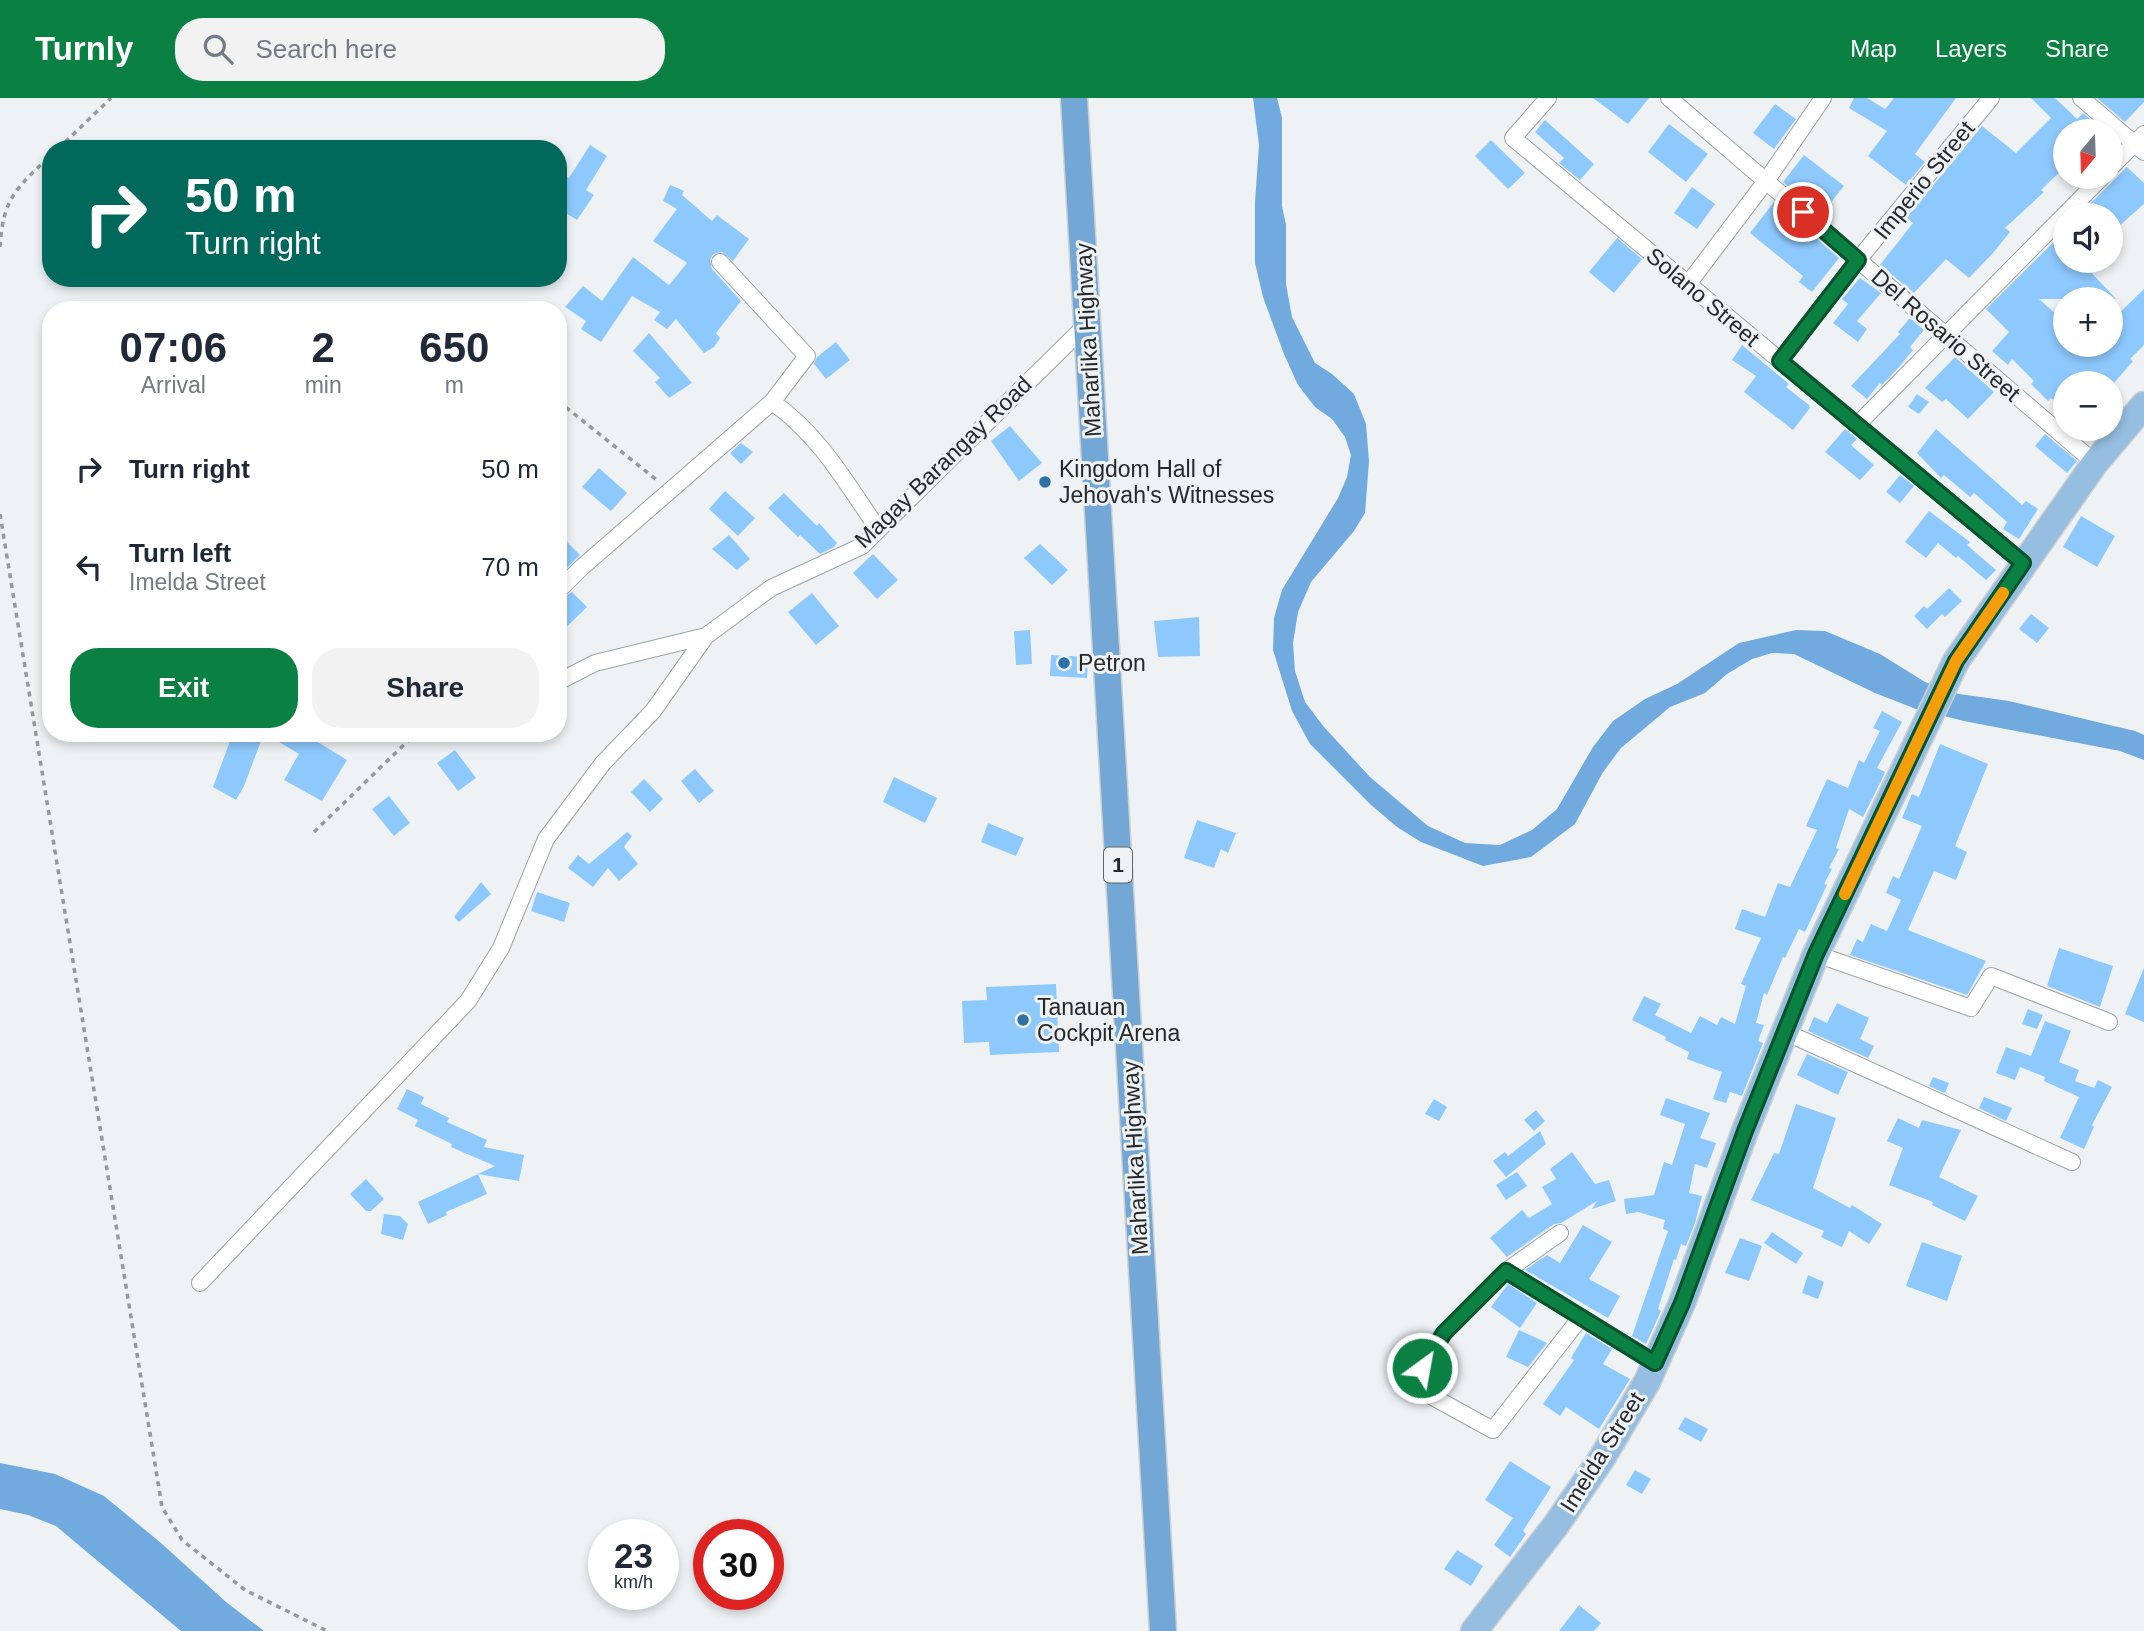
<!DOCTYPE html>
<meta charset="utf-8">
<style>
:root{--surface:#fff;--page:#f2f2f3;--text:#1f2937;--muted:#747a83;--accent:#0b8043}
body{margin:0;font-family:Arial,sans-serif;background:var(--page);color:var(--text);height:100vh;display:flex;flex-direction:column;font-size:26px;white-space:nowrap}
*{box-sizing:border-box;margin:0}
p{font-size:23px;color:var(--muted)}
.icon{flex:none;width:38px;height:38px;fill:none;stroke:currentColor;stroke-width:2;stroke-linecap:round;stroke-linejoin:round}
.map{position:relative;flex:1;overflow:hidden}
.side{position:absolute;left:42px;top:203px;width:525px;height:441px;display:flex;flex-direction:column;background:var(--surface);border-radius:28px;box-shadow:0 4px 10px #0003}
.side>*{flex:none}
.banner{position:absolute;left:42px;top:42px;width:525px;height:147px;border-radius:28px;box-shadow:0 4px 10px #0003;background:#00695c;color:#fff;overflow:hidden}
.needle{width:46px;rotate:199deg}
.buttons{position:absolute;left:2053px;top:21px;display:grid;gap:14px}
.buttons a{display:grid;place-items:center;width:70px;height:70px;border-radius:50%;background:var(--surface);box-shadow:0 4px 10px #0003;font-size:35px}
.speed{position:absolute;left:588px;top:1421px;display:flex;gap:14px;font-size:35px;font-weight:700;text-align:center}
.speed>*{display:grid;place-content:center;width:91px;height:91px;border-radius:50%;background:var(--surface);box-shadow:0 4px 10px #0003;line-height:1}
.speed small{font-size:18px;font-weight:400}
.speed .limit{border:10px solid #d22;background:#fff;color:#111}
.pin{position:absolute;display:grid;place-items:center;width:60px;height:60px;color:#fff;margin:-30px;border:4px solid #fff;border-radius:50%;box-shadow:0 2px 7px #0007}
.me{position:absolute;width:77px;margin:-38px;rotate:32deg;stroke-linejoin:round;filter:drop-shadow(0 0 5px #0008)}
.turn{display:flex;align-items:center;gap:24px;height:147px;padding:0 28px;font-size:32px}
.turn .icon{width:91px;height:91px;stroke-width:2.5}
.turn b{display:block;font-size:49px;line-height:60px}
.eta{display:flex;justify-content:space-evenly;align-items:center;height:119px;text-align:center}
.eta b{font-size:42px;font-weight:700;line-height:49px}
.button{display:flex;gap:14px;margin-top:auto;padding:14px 28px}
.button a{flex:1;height:80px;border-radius:28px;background:var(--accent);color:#fff;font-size:28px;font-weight:700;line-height:80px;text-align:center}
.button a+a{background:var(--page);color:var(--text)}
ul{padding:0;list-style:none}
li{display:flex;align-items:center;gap:21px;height:98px;padding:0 28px}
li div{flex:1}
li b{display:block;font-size:26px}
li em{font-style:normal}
header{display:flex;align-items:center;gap:42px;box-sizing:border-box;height:98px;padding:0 35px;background:var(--accent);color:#fff}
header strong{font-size:33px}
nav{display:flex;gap:38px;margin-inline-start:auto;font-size:24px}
.search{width:490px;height:63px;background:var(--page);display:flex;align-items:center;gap:18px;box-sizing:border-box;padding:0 24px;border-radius:28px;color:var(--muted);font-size:26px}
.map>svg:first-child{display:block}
.water{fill:#70aade}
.building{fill:#8ec9fe}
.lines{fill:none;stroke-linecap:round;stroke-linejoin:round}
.minor-casing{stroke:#a0a3a6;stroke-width:18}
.primary-casing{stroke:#cfd0d0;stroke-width:29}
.trunk-casing{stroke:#cfd0d0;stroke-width:29}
.path{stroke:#95999b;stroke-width:3.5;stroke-dasharray:5 5;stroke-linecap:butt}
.minor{stroke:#fff;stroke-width:16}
.primary{stroke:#96bee0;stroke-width:26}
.trunk{stroke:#73a8d6;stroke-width:26}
.route-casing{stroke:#07532c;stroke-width:18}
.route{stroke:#0b8043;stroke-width:12}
.slow{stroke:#f59e0b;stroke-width:12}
.poi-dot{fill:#2f71a7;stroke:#eef2f5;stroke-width:2.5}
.labels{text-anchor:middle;stroke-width:6;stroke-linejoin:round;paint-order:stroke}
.shield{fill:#eef2f5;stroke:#626566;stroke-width:2}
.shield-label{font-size:21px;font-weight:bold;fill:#262829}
.street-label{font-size:23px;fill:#262829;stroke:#eef2f5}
.poi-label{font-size:23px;fill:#262829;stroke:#eef2f5;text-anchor:start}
</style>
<header>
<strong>Turnly</strong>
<div class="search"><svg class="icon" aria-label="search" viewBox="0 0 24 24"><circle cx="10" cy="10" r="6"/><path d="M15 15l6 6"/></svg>Search here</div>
<nav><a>Map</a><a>Layers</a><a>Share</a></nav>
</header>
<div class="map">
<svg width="2144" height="1533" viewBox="0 0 2144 1533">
<rect width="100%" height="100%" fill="#eef2f5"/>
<path class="water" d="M1253,0h24l5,20v88l4,19v59l6,33 23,46 17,11 22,20 12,30 3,37 -4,52 -11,18 -43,51 -13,30 -5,31 2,28 10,31 19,25 46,50 58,49 37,17 35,2 32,-15 25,-21 36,-62 20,-26 32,-22 32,-15 62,-41 57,-13 29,1 55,23 45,28 34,12 50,7 126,30 9,4v25l-24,-9 -156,-30 -48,-12 -41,-16 -81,-39 -22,-1 -20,6 -25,15 -22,19 -35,14 -49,41 -18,24 -28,52 -44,33 -48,9 -62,-24 -24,-15 -27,-23 -60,-60 -18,-33 -19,-61 1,-32 8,-28 56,-92 9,-21 4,-22 -6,-18 -13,-18 -17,-12 -17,-22 -14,-31 -21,-57 -8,-34v-61l4,-57z
M0,1365l55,11 49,22 57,47 65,59 38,29h-83l-125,-105 -28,-11 -28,-6z"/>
<path class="building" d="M1593,0h56l-21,26z
M1854,0h13l18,11 9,-11h62l-41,56 10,8 -19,23 -38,-29 19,-25 -38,-23z
M2031,0h24l22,21 6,-6 21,18h-39v36l-24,23 3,2 -39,36 5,4 -17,21 -24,25 -23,-19 -32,34 -34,-28 33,-42 -7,-5 76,-92 34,27 35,-35z
M2097,0h47v4l-19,20z
M1775,6l21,15 -22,30 -21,-16z
M1545,22l49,44 -14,16 -21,-17 5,-5 -29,-26z
M1669,26l39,30 -22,28 -38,-30z
M1491,42l34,33 -17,16 -33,-33z
M590,47l17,11 -21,34 8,5 -17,25 -19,-12v-36l11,6z
M1804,57l40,31 -23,29 -38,-33z
M2127,69l17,16v21l-34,30v-19h-31z
M670,87l14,6 -2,4 30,26 5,-6 32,24 -16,22 -11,-9 -9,2 -3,6 2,9 29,32 -25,32 4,5 -6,9 -10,6 -28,-34 -9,10 -13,-9 6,-8 -28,-16 -31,46 -20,-13 5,-8 -21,-14 18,-21 19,15 31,-44 36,28 18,-22 -34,-22 24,-32 -14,-8z
M1692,89l23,17 -18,25 -23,-16z
M1774,104l65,56 -27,34 -13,-10 4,-6 -53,-43z
M2065,133v30h32l-9,8 28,30h-77l26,23v23h45v-23l34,-33v56l-14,14 3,2 -19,22h-49v27l-14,-12 -3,3 -17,-17 3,-3 -22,-22 -4,6 -16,-14 17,-19 -23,-23z
M1617,140l25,21 -28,34 -25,-21z
M1860,180l21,15 -24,28 10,8 -9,13 -25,-19 15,-19 -6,-5z
M1910,220l14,12 -14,17 3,3 -13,16 -18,19 -2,-2 -13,16 -16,-13 49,-52 -2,-2z
M649,235l43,50 -23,15 -14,-16 5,-4 -27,-27z
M836,244l14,18 -24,19 -12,-15 3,-7z
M1742,247l47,39 -3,3 23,18 1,3 -17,22 -49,-38 12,-16 -24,-16z
M1955,259l39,35 -26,27 -22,-20 -4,3 -17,-14z
M1917,296l12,8 -10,12 -11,-7z
M1010,328l32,37 -23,18 -28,-40z
M1845,331l12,10 -6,6 23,20 -14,15 -35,-28z
M1936,331l86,76 4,-4 12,8 -19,30 -16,-10 4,-7 -33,-29 -4,4 -26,-22 -3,3 -24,-25z
M2045,336l32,27 -10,12 -32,-27z
M741,345l12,9 -12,12 -11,-11z
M599,370l28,25 -16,18 -29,-24z
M1900,377l14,11 -14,17 -14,-11z
M725,393l30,27 -17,18 -29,-27z
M784,395l33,33 2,-3 18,20 -3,4 -14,7 -20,-19 -2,2 -30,-29z
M1929,413l41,31 -3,3 29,25 -10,10 -28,-24 -2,2 -18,-15 -12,15 -21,-16z
M2081,418l34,20 -18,31 -34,-20z
M558,435l22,22 -16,16 -6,-6z
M729,437l21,24 -13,11 -25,-21z
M1040,446l28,26 -16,15 -28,-27z
M873,456l25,26 -21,19 -24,-26z
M1949,490l13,13 -17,16 -3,-3 -15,15 -13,-13 10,-10 3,3z
M572,494l15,15 -29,28v-34z
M812,495l27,33 -23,19 -28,-33z
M2031,516l18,14 -12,15 -18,-14z
M1199,519l1,39 -42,1 -4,-36z
M1030,532l2,34 -16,1 -2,-34z
M1051,557l37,2 -1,21 -37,-2z
M1882,613l20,11 -25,46 8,4 -2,5 -20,40 -14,-8 -13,39 3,1 -10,19 3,1 -8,15 3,1 -22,47 -6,-3 -14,29 -2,-1 -16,38 -3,-2 -8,30 8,2 -6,16 5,2 -21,53 -12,-4 -4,11 -13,-4 9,-27 -35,-13 2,-7 -24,-12 1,-3 -34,-17 12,-24 17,8 -6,11 36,18 9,-17 17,9 4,-8 14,7 11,-38 -5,-2 20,-46 -26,-9 7,-20 23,8 13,-34 12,4 27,-57 -11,-4 21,-47 21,9 11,-28 5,3 16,-32 -7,-3z
M233,635h70l44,27 -25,41 -38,-21 15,-26 -35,-21 -20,53 -8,14 -23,-13z
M1940,646l48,20 -33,82 12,6 -11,28 -22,-9 -26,59 78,31 -19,34 -117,-40 7,-16 6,3 8,-18 16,7 14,-31 -15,-7 7,-17 6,3 23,-53 -20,-8 10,-24 7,3z
M455,652l21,28 -18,13 -21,-28z
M695,671l19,22 -15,12 -18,-22z
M894,679l43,21 -12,25 -42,-21z
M644,681l19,20 -13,13 -19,-20z
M389,698l21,27 -16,13 -22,-27z
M1197,722l39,13 -8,20 -7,-4 -7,19 -30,-10z
M988,725l36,15 -8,18 -35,-14z
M627,734l5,4 -8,11 14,17 -19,17 -11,-13 -15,19 -25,-19 10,-13 11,9z
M481,784l10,12 -32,28 -5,-5z
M537,794l33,11 -6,19 -33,-11z
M2059,850l54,18 -13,41 -53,-21z
M2144,870v54l-19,-8z
M1056,886l3,68 -69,3 -1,-13 -25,1 -2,-42 25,-1 -1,-13z
M1837,905l32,15 -9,21 14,7 -6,12 -60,-27 6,-14 13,6z
M2028,911l15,6 -6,14 -15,-5z
M2045,923l26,10 -12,31 20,8 -4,11 19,7 4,-8 14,7 -20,38 2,2 -10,22 -24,-11 19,-41 -35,-16 1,-4 -25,-10 -5,13 -19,-7 10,-26 25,9z
M1807,956l41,18 -10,23 -41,-20z
M1933,979l16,6 -4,10 -16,-7z
M407,991l17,8 -3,7 28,14 -2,4 40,18 -3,7 40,8 -5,26 -41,-7 17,-8 -44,-19 1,-3 -37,-18 3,-6 -21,-11z
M1984,999l28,11 -6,13 -27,-13z
M1666,1000l44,15 -10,25 16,5 -9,25 -12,-4 -6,29 13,3 -7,27 -9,23 -5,-2 -5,16 -2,-1 -16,50 3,2 -15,33 -14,-8 36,-105 -5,-2 2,-9 -27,-8 -12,2 -2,-15 30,-4 10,-33 8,3 13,-41 -25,-9z
M1434,1001l13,8 -8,14 -14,-7z
M1796,1006l40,14 -23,70 37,20 2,-3 30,19 -13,20 -20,-13 -7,16 -21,-10 3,-6 -73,-31 23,-47 5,1z
M1536,1012l9,11 -11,10 -10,-11z
M1898,1020l21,10 3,-8 39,10 -22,47 39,19 -13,25 -33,-16 1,-3 -44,-17 14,-37 -16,-7z
M1540,1033l6,13 -40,33 -13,-16 12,-9 3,4z
M1572,1054l23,32 14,-4 7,21 -24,8 5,-8 -36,22 -7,1 -47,33 -17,-19 32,-28 7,8 23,-14 -10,-17 14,-8 -6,-10z
M1517,1074l10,14 -21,14 -10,-15z
M478,1076l9,20 -41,18 1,3 -19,9 -10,-22z
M366,1081l18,20 -13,12h-5l-16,-17z
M384,1116l16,2 8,8 -5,16 -22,-6z
M1583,1127l29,17 -23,37 31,17 -12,22 -83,-48 22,-15 13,8z
M1772,1134l31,21 -7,11 -32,-21z
M1740,1140l22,8 -13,35 -24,-8z
M1922,1144l40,14 -15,45 -41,-15z
M1808,1177l16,7 -6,17 -16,-6z
M1508,1186l29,19 -17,25 -29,-21z
M1519,1232l28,13 -19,24 -22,-10z
M1586,1235l26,16 -9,15 27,15 -31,50 -33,-22 -6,9 -17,-12 31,-44 -3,-2z
M1685,1319l23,12 -7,13 -23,-13z
M1510,1363l41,26 -28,44 3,3 -16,23 -16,-12 19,-27 -28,-18z
M1635,1372l16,9 -9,15 -16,-9z
M1457,1452l26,16 -12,20 -27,-17z
M1579,1507l22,18 -7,8h-35z"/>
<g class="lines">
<defs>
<path id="minor" d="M1548,0l-35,40 510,425
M1669,0l426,365
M2081,0l63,54
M2110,70l34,-34
M720,164l87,94 -35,46
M1688,186l78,-103 57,-83
M1780,263l78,-101 133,-162
M1857,327l245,-248
M558,493l23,-23 191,-166c46,31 75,82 106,127
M558,584l37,-19 111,-27 65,-48 91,-42 225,-222
M1816,856l155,54 20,-32 118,46
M1785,934l287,130
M1560,1135l-54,38 149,92
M1506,1173l-62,62 -33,52 82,45 88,-113
M200,1185l268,-282 33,-53 45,-109 57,-76 50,-52 53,-75"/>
<path id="primary" d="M1474,1533l82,-106 46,-67 45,-76 35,-79 63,-172 71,-177 140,-293 139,-198 49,-58"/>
<path id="trunk" d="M1074,0l89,1533"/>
</defs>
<use href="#minor" class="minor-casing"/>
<use href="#primary" class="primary-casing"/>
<use href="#trunk" class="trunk-casing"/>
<path class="path" d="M58,51l53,-51
M0,149c3,-50 17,-59 51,-92
M558,303l100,80
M0,416l162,993 20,33 63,50 82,41
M314,734l102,-99"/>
<use href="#minor" class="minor"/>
<use href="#primary" class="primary"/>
<use href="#trunk" class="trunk"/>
</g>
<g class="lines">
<defs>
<path id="route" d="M1422,1270l22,-35 62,-62 149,92 27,-60 63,-172 71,-177 140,-293 67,-98 -243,-202 78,-101 -55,-48"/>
</defs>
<use href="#route" class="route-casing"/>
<use href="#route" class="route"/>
<path class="slow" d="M1845,796l111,-233 47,-68"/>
</g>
<g class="poi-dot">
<circle cx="1045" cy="384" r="7"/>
<circle cx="1064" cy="565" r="7"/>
<circle cx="1023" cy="922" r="7"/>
</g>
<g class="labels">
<rect class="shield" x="1104" y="749.5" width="28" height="35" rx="5"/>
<g class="shield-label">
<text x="1118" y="774">1</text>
</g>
<g class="street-label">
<text transform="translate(1924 82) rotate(-51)" y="8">Imperio Street</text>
<text transform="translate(1703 199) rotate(40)" y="8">Solano Street</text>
<text transform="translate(1946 237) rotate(41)" y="8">Del Rosario Street</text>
<text transform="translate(1088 242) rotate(-93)" y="8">Maharlika Highway</text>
<text transform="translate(943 364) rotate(-44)" y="8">Magay Barangay Road</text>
<text transform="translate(1135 1060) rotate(-93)" y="8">Maharlika Highway</text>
<text transform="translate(1602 1354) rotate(-58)" y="8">Imelda Street</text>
</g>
<g class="poi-label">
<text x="1059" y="379">Kingdom Hall of<tspan x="1059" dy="26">Jehovah's Witnesses</tspan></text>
<text x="1078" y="573">Petron</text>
<text x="1037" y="917">Tanauan<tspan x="1037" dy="26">Cockpit Arena</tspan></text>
</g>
</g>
</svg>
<div class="buttons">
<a><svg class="needle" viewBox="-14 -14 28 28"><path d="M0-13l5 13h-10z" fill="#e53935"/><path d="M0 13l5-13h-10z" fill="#747a83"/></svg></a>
<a><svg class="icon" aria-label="sound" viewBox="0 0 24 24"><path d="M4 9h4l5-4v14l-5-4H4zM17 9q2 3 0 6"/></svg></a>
<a>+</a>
<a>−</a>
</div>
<div class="speed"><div>23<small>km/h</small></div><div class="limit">30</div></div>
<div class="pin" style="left:1803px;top:114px;background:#d93025"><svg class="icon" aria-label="arrive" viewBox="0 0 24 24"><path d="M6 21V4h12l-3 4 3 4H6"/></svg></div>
<svg class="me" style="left:1422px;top:1270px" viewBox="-20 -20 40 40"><circle r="17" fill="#0b8043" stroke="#fff" stroke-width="3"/><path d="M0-11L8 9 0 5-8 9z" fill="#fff"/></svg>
<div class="banner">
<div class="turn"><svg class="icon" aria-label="right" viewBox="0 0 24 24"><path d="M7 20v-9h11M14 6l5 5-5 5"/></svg><div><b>50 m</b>Turn right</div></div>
</div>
<section class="side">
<div class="eta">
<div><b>07:06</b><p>Arrival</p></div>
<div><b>2</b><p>min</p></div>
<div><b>650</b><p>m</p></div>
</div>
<ul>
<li><svg class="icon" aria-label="right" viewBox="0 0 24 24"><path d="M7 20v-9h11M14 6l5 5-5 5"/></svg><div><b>Turn right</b></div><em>50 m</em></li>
<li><svg class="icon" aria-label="left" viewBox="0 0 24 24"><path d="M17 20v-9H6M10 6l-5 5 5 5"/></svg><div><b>Turn left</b><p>Imelda Street</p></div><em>70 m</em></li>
</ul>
<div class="button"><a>Exit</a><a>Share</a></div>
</section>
</div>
